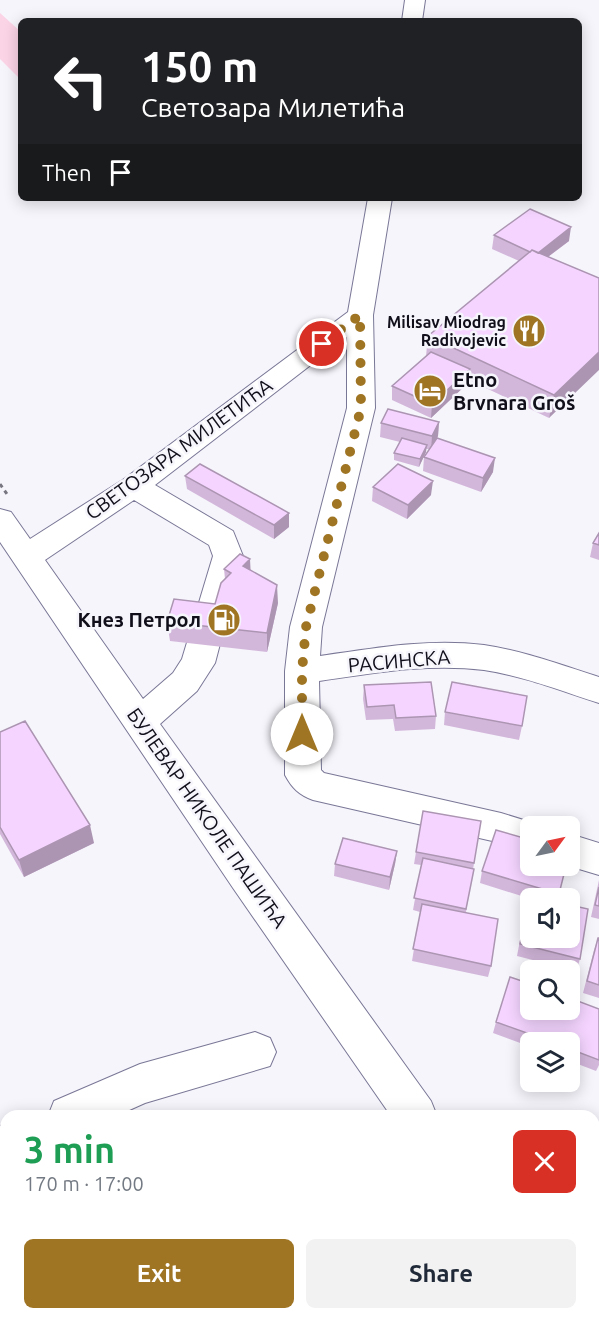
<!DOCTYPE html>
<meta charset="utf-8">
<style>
:root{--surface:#fff;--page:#f2f2f3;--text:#1f2937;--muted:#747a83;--accent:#9f7524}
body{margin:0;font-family:Ubuntu,sans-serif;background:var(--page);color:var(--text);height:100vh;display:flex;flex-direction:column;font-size:22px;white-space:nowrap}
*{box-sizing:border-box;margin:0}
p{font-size:20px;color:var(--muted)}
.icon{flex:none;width:33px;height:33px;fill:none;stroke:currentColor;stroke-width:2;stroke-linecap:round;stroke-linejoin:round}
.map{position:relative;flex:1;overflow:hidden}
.sheet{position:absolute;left:0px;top:1110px;width:600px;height:210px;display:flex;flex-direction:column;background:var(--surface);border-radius:18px 18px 0 0;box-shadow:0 3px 15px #0003}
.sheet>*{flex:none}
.top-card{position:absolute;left:18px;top:18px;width:564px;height:183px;border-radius:9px;box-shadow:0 3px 15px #0003;background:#202124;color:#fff;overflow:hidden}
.needle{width:39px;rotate:57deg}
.tools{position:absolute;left:520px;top:816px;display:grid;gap:12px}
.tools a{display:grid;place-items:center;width:60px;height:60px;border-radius:9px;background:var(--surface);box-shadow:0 3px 15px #0003;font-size:30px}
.pin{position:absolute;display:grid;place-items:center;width:51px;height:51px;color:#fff;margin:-26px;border:3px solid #fff;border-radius:50%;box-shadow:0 2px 6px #0007}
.me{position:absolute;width:66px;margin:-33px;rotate:0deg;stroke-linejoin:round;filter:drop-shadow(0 0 4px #0008)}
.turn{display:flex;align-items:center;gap:21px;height:126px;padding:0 24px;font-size:27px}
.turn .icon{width:78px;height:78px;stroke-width:2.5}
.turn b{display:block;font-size:42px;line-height:51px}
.then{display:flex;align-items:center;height:57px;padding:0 24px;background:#0003;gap:12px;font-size:22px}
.round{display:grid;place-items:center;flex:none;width:63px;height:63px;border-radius:9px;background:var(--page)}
.headline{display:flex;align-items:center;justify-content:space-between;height:102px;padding:0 24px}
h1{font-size:36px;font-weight:700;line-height:45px;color:#1e9e55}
.action{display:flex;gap:12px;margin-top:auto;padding:12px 24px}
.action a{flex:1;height:69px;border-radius:9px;background:var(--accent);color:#fff;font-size:24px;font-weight:700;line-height:69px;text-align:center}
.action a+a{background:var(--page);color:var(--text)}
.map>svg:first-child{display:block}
.green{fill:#fbd4e6}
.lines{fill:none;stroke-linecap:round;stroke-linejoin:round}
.minor-casing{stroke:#797796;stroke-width:2}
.path{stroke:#787781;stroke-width:3;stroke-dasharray:4 4;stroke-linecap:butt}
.minor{fill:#fff;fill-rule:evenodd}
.wall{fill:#d3b7db}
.shaded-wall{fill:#ac95b2}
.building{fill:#f5d5ff;stroke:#ac95b2;stroke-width:1.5}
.route{stroke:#9f7524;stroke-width:10;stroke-dasharray:0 18}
.labels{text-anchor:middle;stroke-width:5;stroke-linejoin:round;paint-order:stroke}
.far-poi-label{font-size:16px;font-weight:bold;fill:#100f1a;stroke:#f6f5fc;text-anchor:end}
.poi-label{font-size:20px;font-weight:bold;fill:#100f1a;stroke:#f6f5fc;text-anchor:start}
.street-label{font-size:20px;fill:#100f1a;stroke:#f6f5fc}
</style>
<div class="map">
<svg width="599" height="1320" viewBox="0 0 599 1320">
<rect width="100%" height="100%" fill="#f6f5fc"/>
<path class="green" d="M0,13l21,19v48l-21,-21z"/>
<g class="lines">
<defs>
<path id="minor" d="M405,0h20l-3,21h-20z
M368,198h24l-19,117 2,93 -53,219 -2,29c54,-8 109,-18 164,-11 40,6 77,20 115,32v26c-38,-12 -75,-27 -115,-33 -56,-7 -110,3 -165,11l2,89 3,3 177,40 42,13h-12v28l-30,-11 -188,-43c-14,-5 -21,-12 -28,-25v-104l5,-44 57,-219v-71l-192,148 78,46 10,25 -28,107 -18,28 -37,33 271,377 6,15h-46l-158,-228 -233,-346v-33l11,3 19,27 94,-60 224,-167zM134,500l75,45 4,11 -31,103 -9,14 -30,26 -98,-139z
M570,834l29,9v32l-30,-9z
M255,1032l15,6 6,14 -6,14 -125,37 -29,13h-68l6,-15 86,-37z
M6,1123v44l-6,3v-44z
M400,1314h52l-2,6h-52z
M531,1314h48l2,6h-48z"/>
</defs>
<use href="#minor" class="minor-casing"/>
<path class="path" d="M0,484l7,10"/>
<use href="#minor" class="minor"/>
</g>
<path class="wall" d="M494,235l75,6 -21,16 51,21 -50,140 -80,-38 -1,3 -37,35 -39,-18v-14l34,-30 2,-20 91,-75 -27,-12z
M439,422l-1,14 -4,7 59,29 -12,20 -58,-21 1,-14 6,-8h-4v3l-7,15 -25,-7v-7l6,-11 -20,-5 1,-14z
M185,476l104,51 -15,12 -87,-50z
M373,487l58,8 -24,24 -35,-18z
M599,533v27l-9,-3 3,-14z
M224,569l27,1 27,33 -11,49 -97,-11 -3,-19 48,-18 10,-25z
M364,685l72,31 -1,13 -40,2 -2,-12 -27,1 -3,-21z
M445,712l77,14 -3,14 -75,-15z
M0,732l94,111 -70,34 -24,-43z
M481,821l-15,91 25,54 -3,11 -76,-16 8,-49 -7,-2 8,-45 -7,-1 2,-12z
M397,851l-2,13 -6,26 -55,-14 1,-12z
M566,866l-9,32h-26l49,61 -4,12 -59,-15 11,-58 -48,-15 2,-12z
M599,880v39l-8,-2z
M598,938h1v60l-16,-5 11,-43z
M599,1009v56l-3,6 -26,-10v-19h-39v5l-38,-14 3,-11z"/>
<path class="shaded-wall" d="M571,227l-2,14 -36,27 3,-14z
M599,352v18l-50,48 5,-23z
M470,369l-2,14 -37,35 1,-14z
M439,422l-1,14 -7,14 1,-14z
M427,445l-1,7 -7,15 1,-8z
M495,458l-2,14 -12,20 2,-14z
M433,481l-2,14 -24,24 1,-14z
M289,513v14l-15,12v-14z
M250,559l1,19 -8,-12z
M277,585l1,18 -11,49v-19z
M90,825l4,18 -70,34 -5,-17z
M397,851l-2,13 -6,26 1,-13z
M49,1314h9l2,6h-20z"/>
<path class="building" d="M530,209l41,18 -33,26 -6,-3 -2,2 -36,-17z
M532,250l67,28v74l-45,43 -126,-59z
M431,352l39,17 -38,35 -40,-18z
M388,409l51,13 -7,14 -51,-13z
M402,438l25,7 -7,14 -26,-6z
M437,438l58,20 -12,20 -59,-21z
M200,464l89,49 -15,12 -89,-49z
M398,464l35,17 -25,24 -35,-18z
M599,533v12l-6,-2z
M240,554l10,5 -7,7 34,19 -10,48 -100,-11 7,-23 41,5 6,-21 10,-10 -7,-4z
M431,682l5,34 -40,2 -2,-13 -27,2 -3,-22z
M452,682l75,14 -5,30 -77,-14z
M25,721l65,104 -71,35 -19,-33v-95z
M423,811l58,10 -7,42 -58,-11z
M496,830l35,10v26h35l-7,28 -77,-23z
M343,838l54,13 -7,26 -55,-13z
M423,858l51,11 -8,40 -52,-11z
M599,887v19l-4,-1z
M529,895l15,3h-13v40h39v-33l18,4 -8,50 -60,-15z
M422,904l76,15 -7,47 -78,-17z
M598,938h1v47l-12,-4z
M510,977l21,7v26h39v-12l29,11v51l-29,-11v-7h-18l-56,-20z
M6,1253v61h43l-9,6h-40v-63z"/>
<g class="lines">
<path class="route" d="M302,734v-63l4,-44 55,-219 -1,-93 -38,29"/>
</g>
<defs>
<symbol id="restaurant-disc" viewBox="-11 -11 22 22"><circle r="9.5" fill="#9f7524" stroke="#f6f5fc"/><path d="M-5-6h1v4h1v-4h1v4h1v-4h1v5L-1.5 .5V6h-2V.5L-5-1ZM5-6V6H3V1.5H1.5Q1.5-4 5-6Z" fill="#fff"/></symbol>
<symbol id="hotel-disc" viewBox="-11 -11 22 22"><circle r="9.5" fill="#9f7524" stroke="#f6f5fc"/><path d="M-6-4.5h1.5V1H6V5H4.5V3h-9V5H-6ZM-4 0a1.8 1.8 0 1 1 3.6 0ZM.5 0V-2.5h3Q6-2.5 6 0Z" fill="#fff"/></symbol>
<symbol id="fuel-disc" viewBox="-11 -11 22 22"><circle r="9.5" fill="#9f7524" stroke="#f6f5fc"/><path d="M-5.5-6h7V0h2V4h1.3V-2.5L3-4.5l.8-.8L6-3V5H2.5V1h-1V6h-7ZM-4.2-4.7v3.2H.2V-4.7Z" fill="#fff"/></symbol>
</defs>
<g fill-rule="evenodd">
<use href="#restaurant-disc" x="510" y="312" width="38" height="38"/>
<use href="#hotel-disc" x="411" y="372" width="38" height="38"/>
<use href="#fuel-disc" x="205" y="601" width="38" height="38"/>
</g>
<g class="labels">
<g class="far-poi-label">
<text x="506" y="328">Milisav Miodrag<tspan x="506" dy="18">Radivojevic</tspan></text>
</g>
<g class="poi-label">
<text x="453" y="387">Etno<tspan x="453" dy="23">Brvnara Groš</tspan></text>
<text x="201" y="627" text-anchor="end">Кнез Петрол</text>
</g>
<g class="street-label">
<text transform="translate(179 449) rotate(-36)" y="7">СВЕТОЗАРА МИЛЕТИЋА</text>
<text transform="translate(399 661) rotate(-5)" y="7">РАСИНСКА</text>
<text transform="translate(207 818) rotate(55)" y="7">БУЛЕВАР НИКОЛЕ ПАШИЋА</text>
</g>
</g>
</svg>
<div class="tools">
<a><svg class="needle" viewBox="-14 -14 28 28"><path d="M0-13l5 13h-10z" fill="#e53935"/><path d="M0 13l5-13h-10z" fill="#747a83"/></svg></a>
<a><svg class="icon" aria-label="sound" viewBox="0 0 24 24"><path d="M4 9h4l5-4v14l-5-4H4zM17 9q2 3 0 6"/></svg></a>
<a><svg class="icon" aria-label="search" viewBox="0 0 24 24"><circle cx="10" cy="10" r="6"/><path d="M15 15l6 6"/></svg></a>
<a><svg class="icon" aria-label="layers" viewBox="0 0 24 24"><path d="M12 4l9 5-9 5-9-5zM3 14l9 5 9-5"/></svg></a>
</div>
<div class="pin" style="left:322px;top:344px;background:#d93025"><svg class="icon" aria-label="arrive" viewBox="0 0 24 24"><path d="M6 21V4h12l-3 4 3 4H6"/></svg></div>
<svg class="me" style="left:302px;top:734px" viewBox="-20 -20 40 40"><circle r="19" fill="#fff"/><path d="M0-13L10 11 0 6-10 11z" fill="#9f7524"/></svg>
<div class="top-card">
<div class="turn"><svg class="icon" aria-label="left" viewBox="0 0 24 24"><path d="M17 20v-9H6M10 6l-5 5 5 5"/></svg><div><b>150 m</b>Светозара Милетића</div></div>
<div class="then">Then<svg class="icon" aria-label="arrive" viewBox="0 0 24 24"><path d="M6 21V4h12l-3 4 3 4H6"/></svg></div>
</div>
<section class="sheet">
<div class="headline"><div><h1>3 min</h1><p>170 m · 17:00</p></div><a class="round" style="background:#d93025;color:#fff"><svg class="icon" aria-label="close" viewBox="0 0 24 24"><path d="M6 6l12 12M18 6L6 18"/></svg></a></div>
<div class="action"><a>Exit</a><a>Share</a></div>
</section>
</div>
